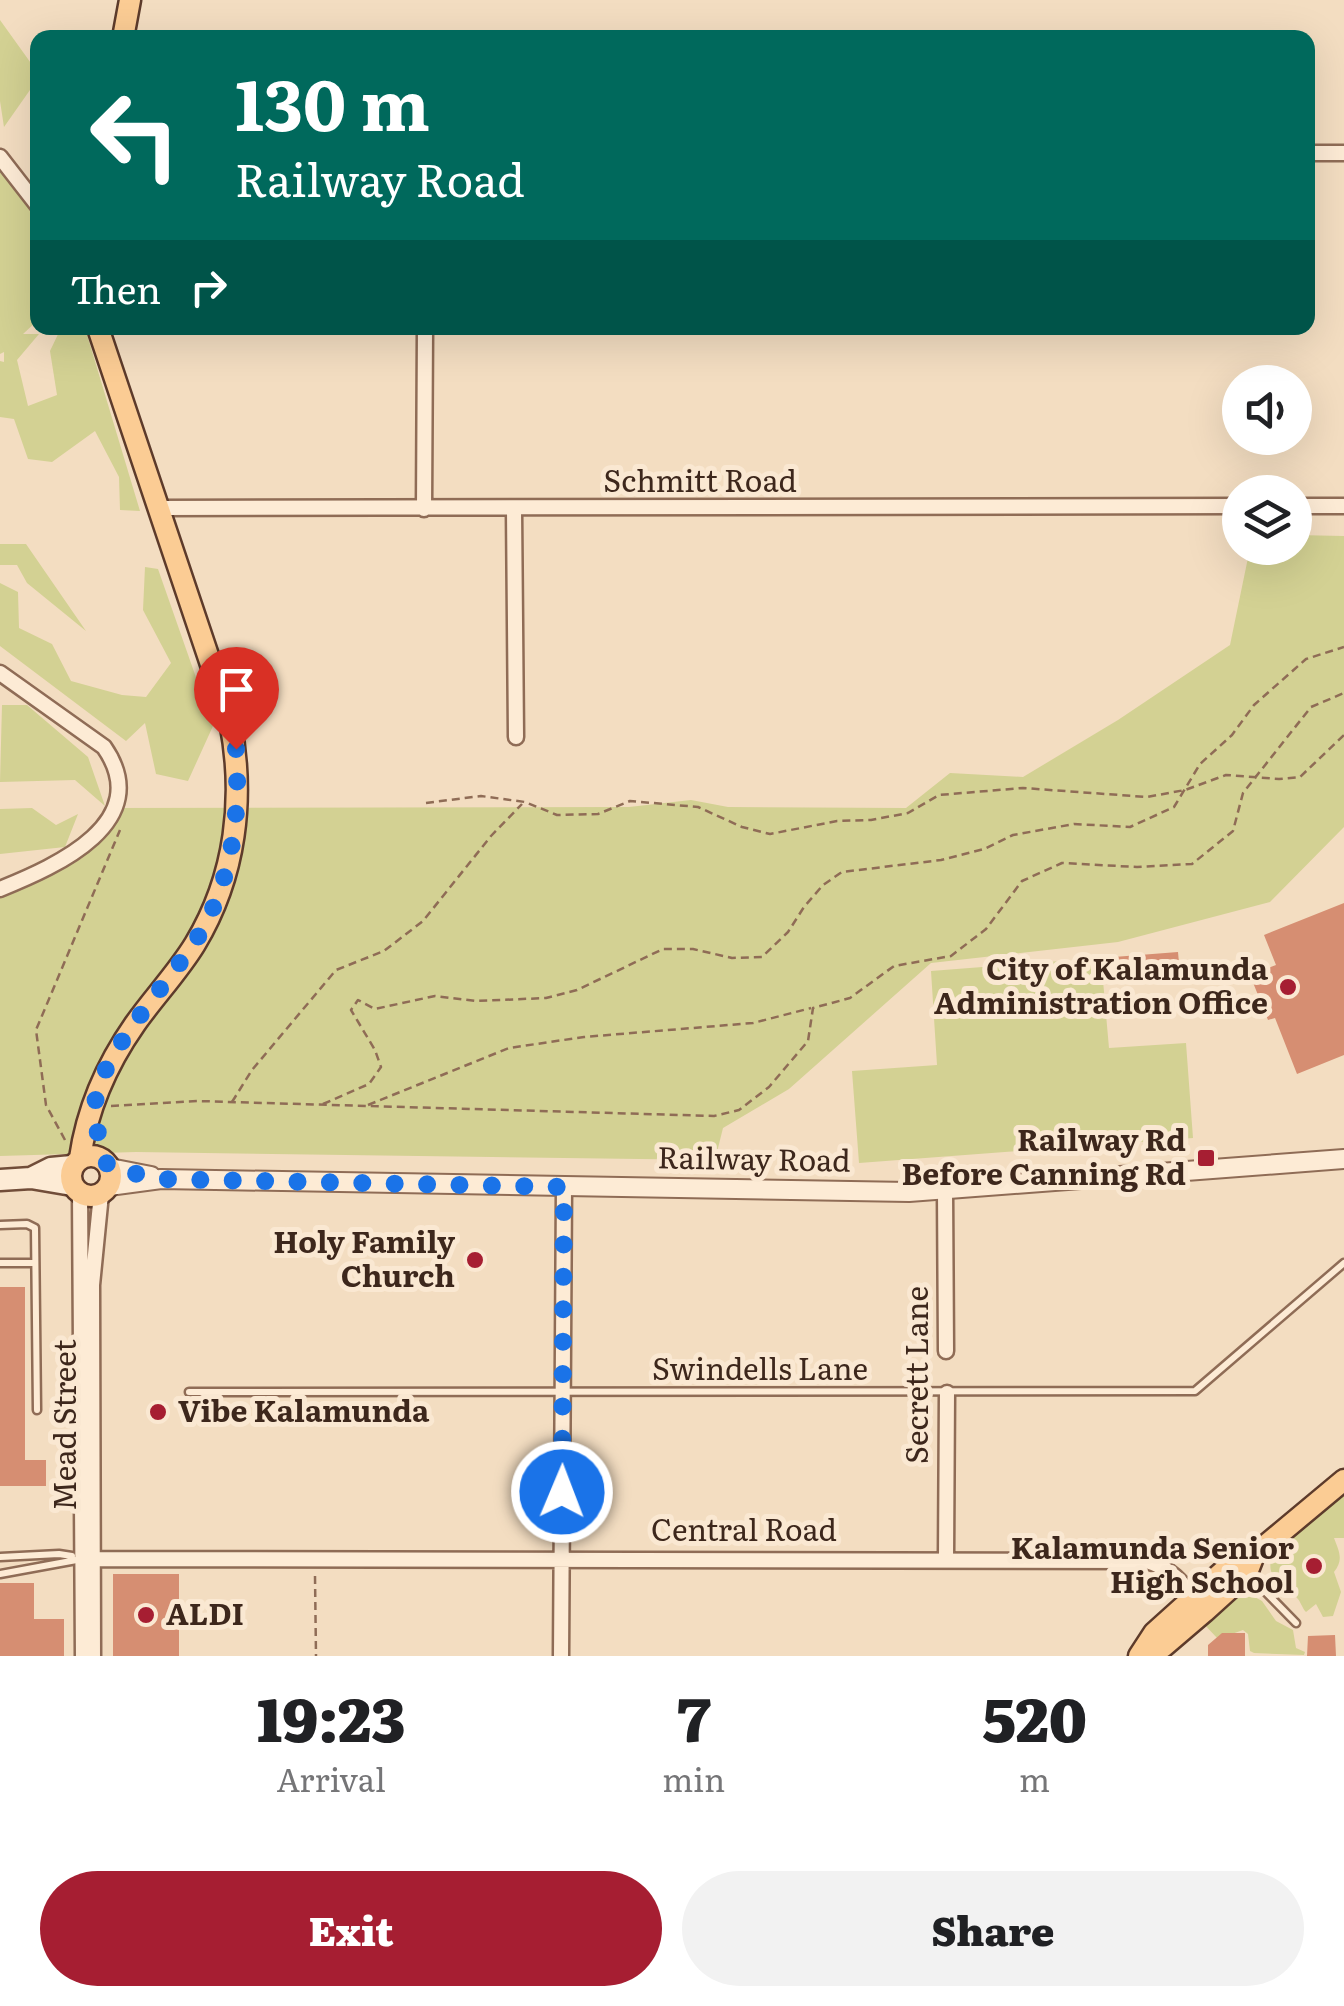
<!DOCTYPE html>
<style>
:root{--surface:#fff;--page:#f2f2f2;--text:#202124;--muted:#757577;--accent:#a61e32}
body{margin:0;font-family:Literata,serif;background:var(--page);color:var(--text);height:100vh;display:flex;flex-direction:column;font-size:38px;white-space:nowrap}
*{box-sizing:border-box;margin:0}
p{font-size:32px;color:var(--muted)}
.icon{flex:none;width:55px;height:55px;fill:none;stroke:currentColor;stroke-width:2;stroke-linecap:round;stroke-linejoin:round}
.map{position:relative;height:1656px;overflow:hidden}
.sheet{display:flex;flex-direction:column;background:var(--surface);flex:1}
.sheet>*{flex:none}
.banner{position:absolute;left:30px;top:30px;width:1285px;height:305px;border-radius:20px;box-shadow:0 10px 40px #0002;background:#00695c;color:#fff;overflow:hidden}
.controls{position:absolute;left:1222px;top:365px;display:grid;gap:20px}
.controls a{display:grid;place-items:center;width:90px;height:90px;border-radius:50%;background:var(--surface);box-shadow:0 10px 40px #0002;font-size:50px}
.pin{position:absolute;display:grid;place-items:center;width:85px;height:85px;color:#fff;margin:-102px -42px;border-radius:50% 50% 50% 0;rotate:-45deg;box-shadow:0 0 10px #0007}
.pin .icon{rotate:45deg}
.me{position:absolute;width:110px;margin:-55px;rotate:1deg;stroke-linejoin:round;filter:drop-shadow(0 0 8px #0008)}
.turn{display:flex;align-items:center;gap:35px;height:210px;padding:0 40px;font-size:45px}
.turn .icon{width:130px;height:130px;stroke-width:2.5}
.turn b{display:block;font-size:70px;line-height:85px}
.then{display:flex;align-items:center;height:95px;padding:0 40px;background:#0003;gap:20px;font-size:38px}
.eta{display:flex;justify-content:space-evenly;align-items:center;height:170px;text-align:center}
.eta b{font-size:60px;font-weight:800;line-height:70px}
.button{display:flex;gap:20px;margin-top:auto;padding:20px 40px}
.button a{flex:1;height:115px;border-radius:60px;background:var(--accent);color:#fff;font-size:40px;font-weight:800;line-height:115px;text-align:center}
.button a+a{background:var(--page);color:var(--text)}
.map>svg:first-child{display:block}
.green{fill:#d3d193}
.building{fill:#d68e72}
.lines{fill:none;stroke-linecap:round;stroke-linejoin:round}
.service-casing{stroke:#8f6c56;stroke-width:11}
.minor-casing{stroke:#8f6c56;stroke-width:19}
.tertiary-casing{stroke:#8f6c56;stroke-width:22}
.secondary-casing{stroke:#714d39;stroke-width:25}
.primary-casing{stroke:#5d3b2b;stroke-width:25}
.path{stroke:#8f6c56;stroke-width:2.5;stroke-dasharray:8 5;stroke-linecap:butt}
.service{stroke:#fdebd5;stroke-width:6}
.minor{stroke:#fdebd5;stroke-width:14}
.tertiary{stroke:#fdebd5;stroke-width:18}
.secondary{stroke:#fdebd5;stroke-width:20}
.primary{stroke:#fbcc94;stroke-width:20}
.route{stroke:#1a73e8;stroke-width:18;stroke-dasharray:0 32.4}
.poi-dot{fill:#a61e32;stroke:#fae8d2;stroke-width:4}
.labels{text-anchor:middle;stroke-width:10;stroke-linejoin:round;paint-order:stroke}
.street-label{font-size:30px;fill:#3d271c;stroke:#fae8d2}
.poi-label{font-size:30px;font-weight:bold;fill:#3d271c;stroke:#fae8d2;text-anchor:end}
</style>
<div class="map">
<svg width="1344" height="1656" viewBox="0 0 1344 1656">
<rect width="100%" height="100%" fill="#f3ddc1"/>
<path class="green" d="M0,20l38,53 -1,7 -33,47 -4,-26z
M0,170l37,48v103l-14,13h16l-22,26 11,46 29,-11 -7,-44 11,-23h24l55,183 -20,-1 -1,-33 -24,-46 -43,31 -24,-3 -14,-40 -14,-2v-56l4,1v-10l-4,2z
M1295,535l49,1v291l-74,75 -152,40 -187,21 -142,126 -66,39 -8,32 -579,-8 -136,4v-261l82,-37 30,-50 517,-1 62,-7 37,7 178,1 44,-35 73,4 95,-57 112,-75 20,-97h45z
M0,544h26l60,87 -59,-48 -10,-18h-17z
M145,567l13,2 55,157 -25,55 -32,-7 -11,-51 -19,18 -126,-95v-63l18,9 1,36 33,16 19,37 51,14 24,2 25,-34 -28,-53z
M2,705h25l61,52 17,49 -30,-26 -75,2z
M32,808l24,17 22,-11 -13,33 -65,7v-45z
M1101,958l8,90 77,-5 7,95 -334,25 -7,-92 85,-6 -6,-94z
M1338,1489l6,4v45h-10c5,13 10,22 0,34l7,20 -8,24 -10,1 -7,-13 -10,8c-4,-4 -5,-10 -9,-14 -4,-6 -14,-10 -19,-16 -15,-14 -6,-33 10,-41l-4,-6 14,-12 6,4 -2,-9 5,-12 18,5 -4,-11z
M1234,1592l8,6 9,-3 11,6 14,20 17,9 3,18 9,4 -1,3 -50,-2 -4,-2 -2,-17 -5,-4 -25,9 -16,-17z"/>
<path class="building" d="M1344,903v152l-47,19 -22,-56 -7,2 -18,-45 26,-10 -12,-30z
M1178,952l2,22 -77,6 -2,-22z
M0,1287h25v173h21v26h-46z
M113,1574h66v82h-66z
M0,1583h34v36h30v37h-64z
M1222,1633h23v23h-37v-11z
M1335,1635l1,21h-29l1,-20z"/>
<g class="lines">
<defs>
<path id="service" d="M0,1225l27,-1 8,4 2,182
M0,1263h35
M189,1392l1006,-1 149,-128
M0,1557l59,-3 13,2
M0,1574l82,-15
M1248,1574l48,49"/>
<path id="minor" d="M1308,153h36
M0,157l38,49
M1295,506h49
M160,508l1080,-2
M424,509l1,-181
M514,510l2,227
M0,673l104,74c52,75 -47,119 -104,142
M945,1191l1,160
M80,1193l3,463
M83,1559l1064,2c23,7 35,21 49,40
M946,1559l1,-166
M93,1656l-1,-371 9,-91
M561,1656l3,-469"/>
<path id="tertiary" d="M110,1168l41,8
M109,1186l52,-7 748,13 435,-33"/>
<path id="secondary" d="M31,1178l20,-10 21,-2
M0,1180l31,-2 41,7"/>
<path id="primary" d="M123,38l7,-38
M71 1176a20 20 0 1 1 40 0a20 20 0 1 1-40 0Z
M80,1158c7,-48 27,-94 55,-134 19,-27 43,-52 60,-80 41,-68 50,-146 35,-223l-132,-393
M1142,1653l21,-6 41,-35 43,-39 7,-18
M1139,1656l15,-23 40,-36 42,-37 18,-5 90,-75"/>
</defs>
<use href="#service" class="service-casing"/>
<use href="#minor" class="minor-casing"/>
<use href="#tertiary" class="tertiary-casing"/>
<use href="#secondary" class="secondary-casing"/>
<use href="#primary" class="primary-casing"/>
<path class="path" d="M426,803l55,-7 44,6 32,13 41,-1 32,-13 68,6 44,20 28,7 67,-13 34,-1 37,-7 31,-18 84,-7 124,9 38,-7 41,-15 53,4 21,-2 44,-42
M232,1102l20,-32 84,-100 48,-19 39,-30 68,-85 31,-32
M323,1104l46,-20 12,-17 -6,-17 -24,-40 7,-10 17,9 60,-13 41,5 70,-3 31,-8 86,-41h30l39,9 30,-1 26,-25 16,-25 19,-22 19,-13 99,-12 43,-11 29,-14 61,-11 56,3 44,-20 26,-43 32,-29 22,-30 52,-46 38,-12
M368,1105l141,-57 75,-11 169,-14 58,-15
M111,1106l86,-5 517,15 25,-6 30,-23 39,-46 5,-33 37,-10 44,-32 57,-10 35,-27 36,-48 40,-18 75,4 55,-3 41,-33 10,-38 68,-86 33,-14
M65,1140l-19,-35 -10,-75 84,-200
M315,1576l1,80"/>
<use href="#service" class="service"/>
<use href="#minor" class="minor"/>
<use href="#tertiary" class="tertiary"/>
<use href="#secondary" class="secondary"/>
<use href="#primary" class="primary"/>
</g>
<g class="lines">
<path class="route" d="M236,749c4,60 -2,117 -29,172 -25,51 -114,135 -112,189 0,17 6,35 11,52l4,6 51,11 403,8 -2,305"/>
</g>
<g class="poi-dot">
<circle cx="1288" cy="987" r="10"/>
<rect x="1196" y="1148" width="20" height="20" rx="5"/>
<circle cx="475" cy="1260" r="10"/>
<circle cx="158" cy="1412" r="10"/>
<circle cx="1314" cy="1566" r="10"/>
<circle cx="146" cy="1615" r="10"/>
</g>
<g class="labels">
<g class="street-label">
<text x="700" y="492">Schmitt Road</text>
<text transform="translate(754 1160) rotate(1)" y="10">Railway Road</text>
<text x="760" y="1380">Swindells Lane</text>
<text transform="translate(918 1375) rotate(-90)" y="10">Secrett Lane</text>
<text transform="translate(66 1425) rotate(-90)" y="10">Mead Street</text>
<text x="744" y="1541">Central Road</text>
</g>
<g class="poi-label">
<text x="1268" y="980">City of Kalamunda<tspan x="1268" dy="34">Administration Office</tspan></text>
<text x="1186" y="1151">Railway Rd<tspan x="1186" dy="34">Before Canning Rd</tspan></text>
<text x="455" y="1253">Holy Family<tspan x="455" dy="34">Church</tspan></text>
<text x="178" y="1422" text-anchor="start">Vibe Kalamunda</text>
<text x="1294" y="1559">Kalamunda Senior<tspan x="1294" dy="34">High School</tspan></text>
<text x="166" y="1625" text-anchor="start">ALDI</text>
</g>
</g>
</svg>
<div class="controls">
<a><svg class="icon" aria-label="sound" viewBox="0 0 24 24"><path d="M4 9h4l5-4v14l-5-4H4zM17 9q2 3 0 6"/></svg></a>
<a><svg class="icon" aria-label="layers" viewBox="0 0 24 24"><path d="M12 4l9 5-9 5-9-5zM3 14l9 5 9-5"/></svg></a>
</div>
<div class="pin" style="left:236px;top:749px;background:#d93025"><svg class="icon" aria-label="arrive" viewBox="0 0 24 24"><path d="M6 21V4h12l-3 4 3 4H6"/></svg></div>
<svg class="me" style="left:562px;top:1492px" viewBox="-20 -20 40 40"><circle r="17" fill="#1a73e8" stroke="#fff" stroke-width="3"/><path d="M0-11L8 9 0 5-8 9z" fill="#fff"/></svg>
<div class="banner">
<div class="turn"><svg class="icon" aria-label="left" viewBox="0 0 24 24"><path d="M17 20v-9H6M10 6l-5 5 5 5"/></svg><div><b>130 m</b>Railway Road</div></div>
<div class="then">Then<svg class="icon" aria-label="right" viewBox="0 0 24 24"><path d="M7 20v-9h11M14 6l5 5-5 5"/></svg></div>
</div>
</div>
<section class="sheet">
<div class="eta">
<div><b>19:23</b><p>Arrival</p></div>
<div><b>7</b><p>min</p></div>
<div><b>520</b><p>m</p></div>
</div>
<div class="button"><a>Exit</a><a>Share</a></div>
</section>
